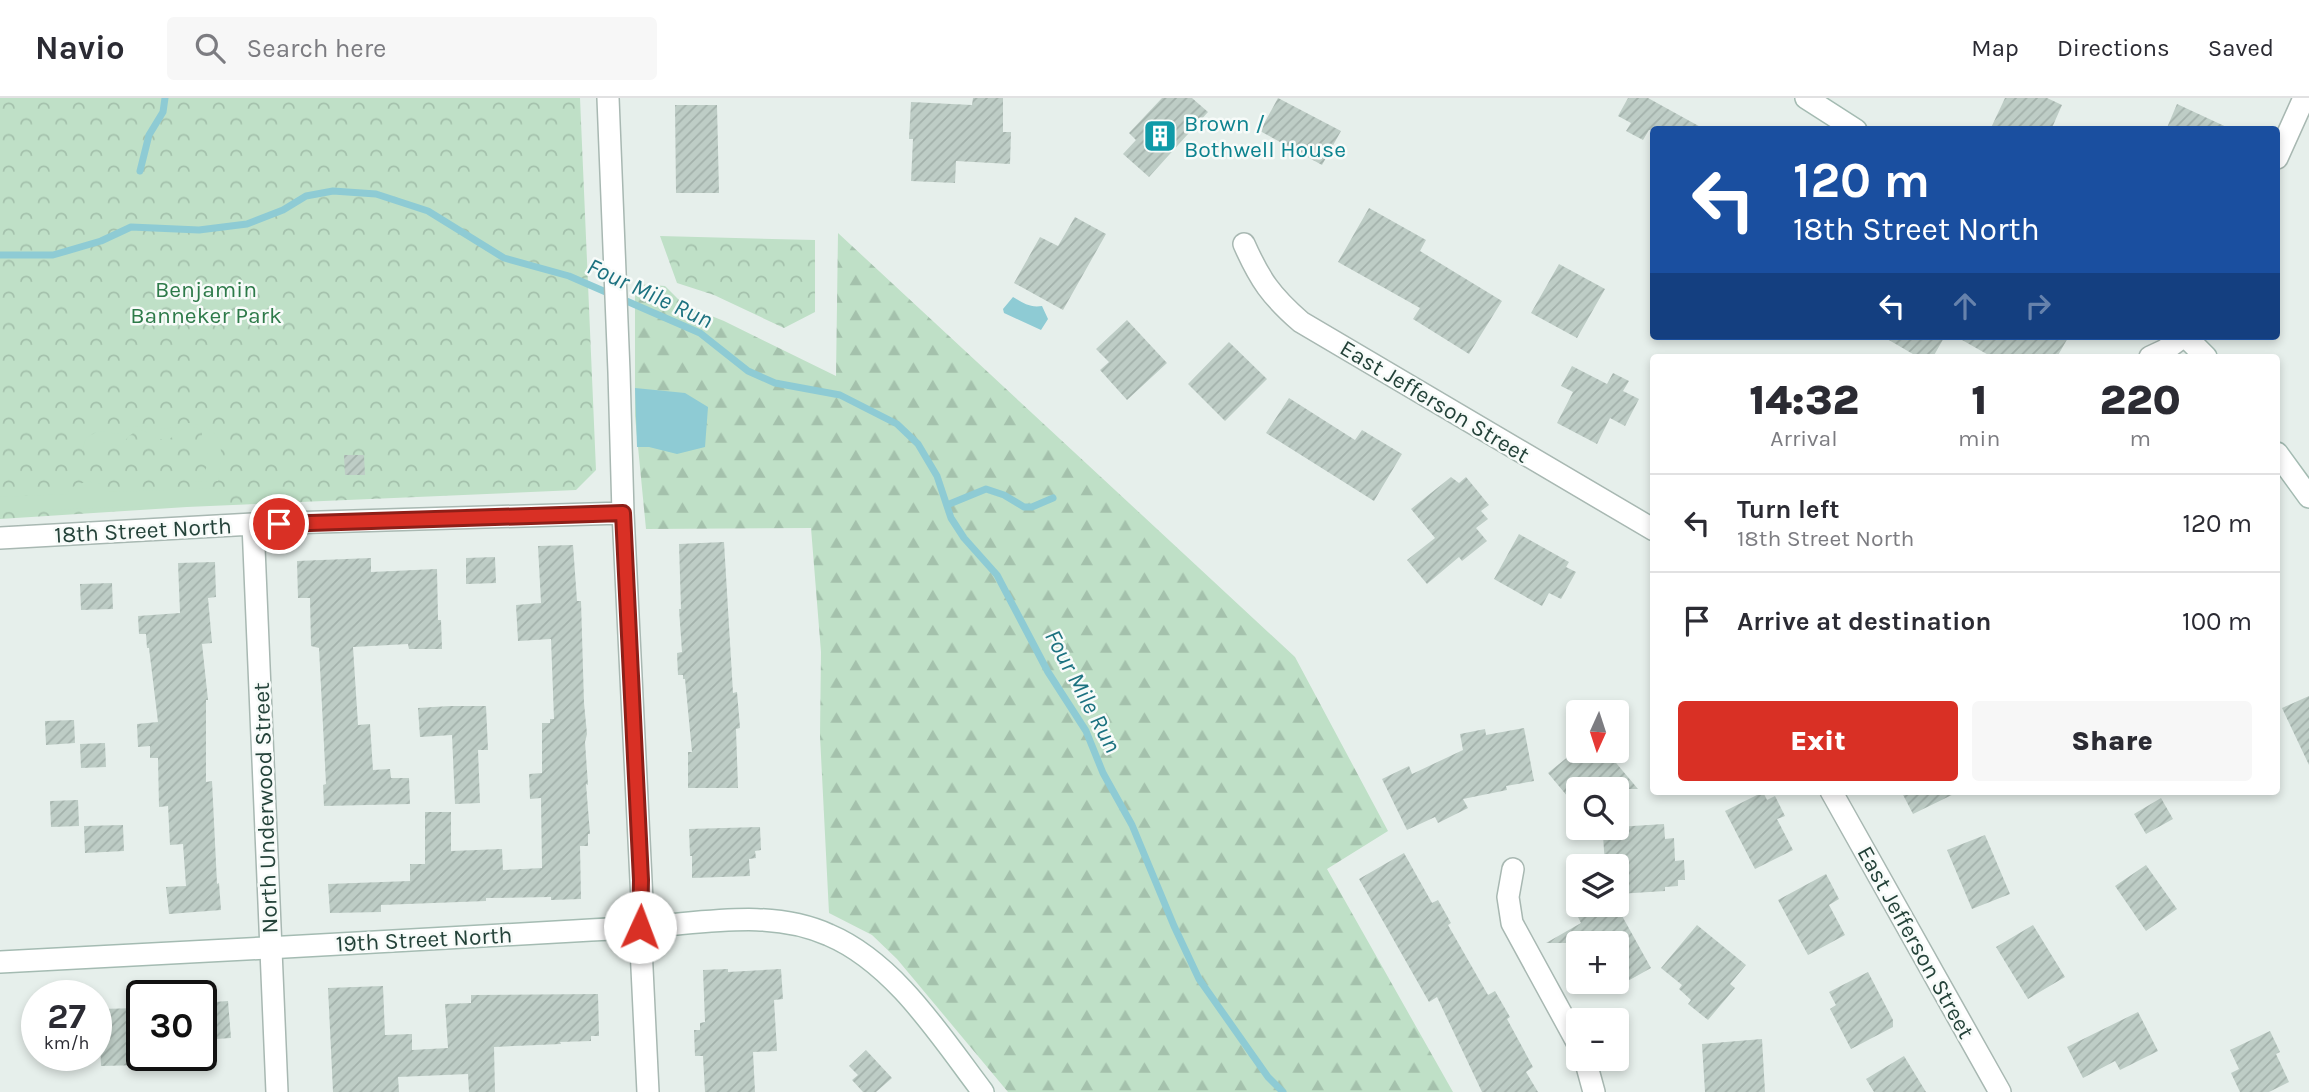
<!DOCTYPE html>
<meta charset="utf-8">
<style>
:root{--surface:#fff;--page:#f7f7f7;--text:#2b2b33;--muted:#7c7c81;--line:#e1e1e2;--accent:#d93025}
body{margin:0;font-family:Karla,sans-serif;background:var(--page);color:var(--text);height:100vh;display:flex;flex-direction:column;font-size:26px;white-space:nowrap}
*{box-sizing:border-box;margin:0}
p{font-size:23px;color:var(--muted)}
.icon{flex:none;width:38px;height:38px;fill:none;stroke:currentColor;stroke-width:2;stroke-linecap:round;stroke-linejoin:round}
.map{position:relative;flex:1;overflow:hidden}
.side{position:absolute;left:1650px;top:256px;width:630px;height:441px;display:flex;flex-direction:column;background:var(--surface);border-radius:7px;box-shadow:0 4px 10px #0003}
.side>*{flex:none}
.guide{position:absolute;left:1650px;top:28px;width:630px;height:214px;border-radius:7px;box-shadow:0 4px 10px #0003;background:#1a4fa0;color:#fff;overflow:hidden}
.needle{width:46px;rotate:183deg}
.controls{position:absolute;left:1566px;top:602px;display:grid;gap:14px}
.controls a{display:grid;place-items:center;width:63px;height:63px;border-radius:7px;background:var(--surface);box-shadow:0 4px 10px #0003;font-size:35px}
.speed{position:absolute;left:21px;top:882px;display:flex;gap:14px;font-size:35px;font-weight:700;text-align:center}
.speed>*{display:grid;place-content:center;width:91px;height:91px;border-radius:50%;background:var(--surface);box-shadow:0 4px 10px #0003;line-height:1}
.speed small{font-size:18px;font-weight:400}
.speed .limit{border:4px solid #111;border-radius:10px;background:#fff;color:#111}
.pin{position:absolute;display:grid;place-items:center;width:60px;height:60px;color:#fff;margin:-30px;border:4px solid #fff;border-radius:50%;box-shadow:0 2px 7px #0007}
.me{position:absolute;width:77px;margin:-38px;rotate:2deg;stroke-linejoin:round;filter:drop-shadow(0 0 5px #0008)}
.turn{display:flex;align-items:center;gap:24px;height:147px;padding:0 28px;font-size:32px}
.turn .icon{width:91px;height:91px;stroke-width:2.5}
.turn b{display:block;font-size:49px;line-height:60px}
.lanes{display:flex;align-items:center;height:66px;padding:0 28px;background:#0003;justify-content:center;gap:35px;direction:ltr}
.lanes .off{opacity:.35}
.eta{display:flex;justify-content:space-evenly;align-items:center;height:119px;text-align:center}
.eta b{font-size:42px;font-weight:800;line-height:49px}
.action{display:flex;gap:14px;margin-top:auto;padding:14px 28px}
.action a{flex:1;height:80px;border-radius:7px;background:var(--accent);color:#fff;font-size:28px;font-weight:800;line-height:80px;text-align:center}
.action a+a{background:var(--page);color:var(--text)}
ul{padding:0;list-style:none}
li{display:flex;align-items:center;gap:21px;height:98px;padding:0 28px;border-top:2px solid var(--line)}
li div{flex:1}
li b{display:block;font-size:26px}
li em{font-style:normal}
header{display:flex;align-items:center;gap:42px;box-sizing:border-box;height:98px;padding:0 35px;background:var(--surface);border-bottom:2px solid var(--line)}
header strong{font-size:33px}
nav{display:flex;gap:38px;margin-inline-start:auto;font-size:24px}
.search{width:490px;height:63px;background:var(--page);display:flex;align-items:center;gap:18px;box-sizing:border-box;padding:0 24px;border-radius:7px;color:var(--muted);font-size:26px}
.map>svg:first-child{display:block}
.forest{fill:url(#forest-firs)}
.park{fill:url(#park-crowns)}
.garden{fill:#bfe0c7}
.water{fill:#8ecbd4}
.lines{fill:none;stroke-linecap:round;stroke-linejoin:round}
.stream{stroke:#8ecbd4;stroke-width:7}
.building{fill:url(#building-hatch)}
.street-casing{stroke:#a8b8b2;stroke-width:24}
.secondary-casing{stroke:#a4bbb2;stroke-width:24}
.street{stroke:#fff;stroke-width:21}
.secondary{stroke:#fff;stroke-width:21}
.route-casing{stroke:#8d1f18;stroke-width:18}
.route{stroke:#d93025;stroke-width:12}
.labels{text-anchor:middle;stroke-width:5;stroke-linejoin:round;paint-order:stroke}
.culture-label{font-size:23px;fill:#0d838f;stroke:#f7fbf9;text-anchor:start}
.park-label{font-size:23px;fill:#2d7a49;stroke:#f7fbf9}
.street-label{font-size:23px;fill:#244239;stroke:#f7fbf9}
.water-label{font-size:24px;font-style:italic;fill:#1c7280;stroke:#f7fbf9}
</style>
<header>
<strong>Navio</strong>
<div class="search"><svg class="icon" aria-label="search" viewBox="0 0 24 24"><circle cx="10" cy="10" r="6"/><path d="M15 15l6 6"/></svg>Search here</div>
<nav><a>Map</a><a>Directions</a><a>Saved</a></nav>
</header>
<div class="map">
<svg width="2309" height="994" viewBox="0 0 2309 994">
<defs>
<pattern id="forest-firs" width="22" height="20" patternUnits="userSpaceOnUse" patternTransform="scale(1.75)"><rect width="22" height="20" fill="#bfe0c7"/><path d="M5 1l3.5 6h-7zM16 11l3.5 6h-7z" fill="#a4c1ac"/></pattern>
<pattern id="park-crowns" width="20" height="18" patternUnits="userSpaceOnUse" patternTransform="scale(1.75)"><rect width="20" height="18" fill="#bfe0c7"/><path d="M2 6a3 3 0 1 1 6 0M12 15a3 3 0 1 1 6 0" fill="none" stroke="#a4c1ac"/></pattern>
<pattern id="building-hatch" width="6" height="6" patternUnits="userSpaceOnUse" patternTransform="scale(1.75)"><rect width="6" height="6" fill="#becdc6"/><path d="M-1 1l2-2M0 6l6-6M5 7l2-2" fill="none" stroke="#a3b1ab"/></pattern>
</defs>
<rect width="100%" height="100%" fill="#e6efeb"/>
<path class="forest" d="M838,135l457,424 93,174 -61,38 126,223h-445l-111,-133 -25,-24 -43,-22 -9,-177 1,-84 -10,-124 -165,1 -11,-113v-132l30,2 19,19 40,16 112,55z"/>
<path class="park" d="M0,0h580l16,372 -20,20 -389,17 -187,12z
M660,138l155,4v72l-31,16 -70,-33 -37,-12z"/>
<path class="garden" d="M187,325c40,4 36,26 31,58l-27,1 13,-9 6,-14 -3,-7 -5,-3v-19c-22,-10 -19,4 -34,9 -19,5 -23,-27 -47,7l-23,-5 -3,3h-6l-7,7 4,-13 12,-7 21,3 15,-8 28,3 15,-2z
M87,383l14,3 9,8 113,-4 -10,15 -213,9v-15l67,-3 6,-7z"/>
<path class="water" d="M1013,199c10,6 17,11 29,9l6,13 -7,11 -37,-17 -1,-4z
M635,290l50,5 23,14 -3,40 -28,7 -28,-7h-12z"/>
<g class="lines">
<path class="stream" d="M140,73l9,-36 14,-23 2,-14
M0,157h53l48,-14 30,-14 68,3 48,-6 36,-14 23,-14 27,-5 43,3 52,17 76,47 65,18 131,57 48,38 27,12 65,12 57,29 21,20 19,32 14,42 13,20 33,37 51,97 38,59 17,42 29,52 42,101 25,53 69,98 15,15
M947,407l39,-16 18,6 20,12h8l21,-9"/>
</g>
<path class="building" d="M973,0h30v34h8l-1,32 -54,-3 -1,22 -44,-2 2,-42h-4l2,-37 61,3z
M1162,0h30l16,14 -59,65 -26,-23 13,-14 -7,-7z
M1278,0l63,33 -19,34 -62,-34z
M1628,0h20l58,32h-57l-6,10 -17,-9 5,-8 -13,-7z
M2005,0h42l15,7 -11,25h-61z
M2177,6l56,26h-67z
M675,7h42l2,88h-43z
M1369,110l57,32 -6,11 82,50 -33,53 -56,-35 7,-11 -82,-46z
M1075,119l31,17 -43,76 -49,-27 26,-46 18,9z
M1559,166l46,25 -28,49 -46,-25z
M1127,222l40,43 -40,37 -27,-30 9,-8 -13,-13z
M1882,238h63l-12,21h-15z
M1955,238h114l-12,21h-65z
M1229,244l38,37 -42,42 -37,-37z
M1572,268l35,18 6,-11 16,8 -6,10 16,8 -14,27 -15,-8 -13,26 -40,-21 16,-31 -12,-6z
M1289,300l66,42 7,-10 40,24 -28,47 -108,-68z
M344,357h20l1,20h-20z
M1451,379l8,6 7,-6 23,28 -8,6 7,8 -12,9 11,13 -25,20 -3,-4 -32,27 -20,-24 28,-22 -24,-29z
M1519,436l50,28 -3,5 10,5 -15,27 -12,-6 -7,13 -48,-27z
M724,444l9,151 4,-1 3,36 -4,1 2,59h-50v-36h4l-7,-73h-2v-4h-5l-1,-22 5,-1 -3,-43h2l-2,-65z
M573,447l4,56h4l3,102 3,31 -2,8 3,43 -2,-1 4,50h-2v12h-8l1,53 -30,1v-3l-65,1v3l-105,4v7l-51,1 -2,-29 82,-3v-17h15v-52h26v39l51,-2 1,21 39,-2 -1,-70 -11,1 -1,-25 13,-1v-50h8v-4h4l-3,-80 -33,2 -2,-36 25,-2 -3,-57z
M495,459l1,26 -30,1v-26z
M371,460v14l66,-3 1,51h3l1,29h-33l-1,-5 -55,3 5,78 12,-1 3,46 17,-1 1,9h18l1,26 -86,2 -1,-21 3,-1 -7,-136 -8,-2 -1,-48h-12l-1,-37z
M215,464l1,35 -8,1 4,45 -10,1 6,56h-2v82l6,-1 5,103 2,-1 2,27 -52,4 -3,-27 20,-1 -3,-42 -13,1 -2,-39 -9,1 -1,-49h-8v-12l-12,1 -1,-23 21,-2 -9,-74h-2l-1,-14h-7l-1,-18 42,-3 -2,-50z
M112,485l1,26 -32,1 -1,-26z
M2309,598v69l-27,-57z
M450,608h36l2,44h-10l2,53 -25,1 -3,-69 -32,2 -2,-29z
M74,622l1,23 -29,2 -1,-24z
M1524,630l10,53 -28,5 1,4 -44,9 5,9 -30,15 -3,-6 -28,13 -25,-51 27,-13 3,8 51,-24 -3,-16 25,-5 1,6z
M105,645l1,24 -25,1 -1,-24z
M1575,653h31l32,38h-60v20l-30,-36z
M1901,693h59l-47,23z
M1763,694l4,8 8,-4 10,20 -8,3 16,31 -38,19 -30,-58z
M2161,700l12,21 -27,15 -12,-20z
M78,702l1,26 -28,1 -1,-26z
M1664,726l1,15 9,-1 1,23 9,-1 1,20h-7v6l-13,1v4l-47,3 -1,-30h-12l-2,-28h14v-9z
M123,727l1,26 -39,2 -1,-27z
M760,729l1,23 -6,1 1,7 -7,1 1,17 -58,2v-22h-2l-1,-27z
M1985,737l25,59 -38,15 -25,-59z
M1404,755l28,50 6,-3 13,23 -3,2 40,70 7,-4 15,26 -3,2 26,48 -7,5 12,20h-56l-45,-95 -8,5 -70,-123z
M2146,767l31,44 -31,22 -31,-45z
M1826,776l13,25 -10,6 16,30 -37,20 -30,-55z
M1599,807h17l35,63 -34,19v-44h-71l35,-20 -3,-6z
M1697,827l49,40 -16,19 5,4 -27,32 -20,-16 3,-4 -12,-11 3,-4 -21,-17z
M2033,827l32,52 -37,22 -32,-52z
M728,871v3l53,-3 2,30 -9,1 3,51 -24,1 2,40h-50l-2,-36h-8l-1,-26h6v-7l5,-1 -2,-52z
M1868,874l25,48v7l-42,22 -21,-40 6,-4 -7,-13z
M383,888l2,49 27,-1v16l36,-2 -3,-44 26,-1v-8l127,-1 1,42h-8v5l-31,1 1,2 -67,3 1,45h-26l-1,-18 -70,3 1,15h-66l-5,-104z
M228,903l3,37 -30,2v-37z
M142,910v57l-41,1 -2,-57z
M2138,914l20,39 -38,19 -5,-9 -32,17 -16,-31z
M2270,933l10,21 -4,2 13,28 -20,10h-29l-9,-19 8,-4 -9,-19z
M1762,941l3,53h-60l-3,-48z
M866,952l26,28 -16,14h-13l-11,-12 6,-5 -9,-9z
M1904,958l22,36h-52l-8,-13z"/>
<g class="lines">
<defs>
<path id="street" d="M608,0l11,274 4,141 19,388 -2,26 8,165
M2277,60l27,-60
M1244,146c16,36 27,52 57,78l353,208
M2150,259l15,-7 19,-14
M253,426l24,568
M0,440l253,-14 370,-11
M1831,693l169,301
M1513,771l-5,28 4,26 66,121
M1585,961l9,33"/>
<path id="secondary" d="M1806,0l50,32
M2185,238l21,21
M2277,355l32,44
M0,864c185,-9 371,-20 556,-30 37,-2 74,-4 111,-7 55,-5 111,-13 162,10 66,28 112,102 154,157"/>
</defs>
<use href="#street" class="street-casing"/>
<use href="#secondary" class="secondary-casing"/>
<use href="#street" class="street"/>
<use href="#secondary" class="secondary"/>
</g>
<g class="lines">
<defs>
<path id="route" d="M279,426l344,-11 18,367 -1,47"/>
</defs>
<use href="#route" class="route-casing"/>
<use href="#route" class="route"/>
</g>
<defs>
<symbol id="building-square" viewBox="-11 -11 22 22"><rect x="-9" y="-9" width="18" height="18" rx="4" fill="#0f9aa8" stroke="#f7fbf9"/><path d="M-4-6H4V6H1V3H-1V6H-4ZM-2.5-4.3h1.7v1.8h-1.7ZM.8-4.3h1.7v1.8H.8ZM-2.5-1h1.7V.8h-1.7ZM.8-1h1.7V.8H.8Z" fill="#fff"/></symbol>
</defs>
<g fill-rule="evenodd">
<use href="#building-square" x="1141" y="19" width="38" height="38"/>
</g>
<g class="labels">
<g class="culture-label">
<text x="1184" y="33">Brown /<tspan x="1184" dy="26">Bothwell House</tspan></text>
</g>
<g class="park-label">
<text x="206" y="199">Benjamin<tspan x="206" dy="26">Banneker Park</tspan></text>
</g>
<g class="street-label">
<text transform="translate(1435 303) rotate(31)" y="8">East Jefferson Street</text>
<text transform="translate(143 432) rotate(-3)" y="8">18th Street North</text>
<text transform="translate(265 710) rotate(-92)" y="8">North Underwood Street</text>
<text transform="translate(424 841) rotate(-3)" y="8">19th Street North</text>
<text transform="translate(1916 844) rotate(61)" y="8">East Jefferson Street</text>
</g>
<g class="water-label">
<text transform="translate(650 195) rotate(25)" y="8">Four Mile Run</text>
<text transform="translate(1083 593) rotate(62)" y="8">Four Mile Run</text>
</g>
</g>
</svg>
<div class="controls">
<a><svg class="needle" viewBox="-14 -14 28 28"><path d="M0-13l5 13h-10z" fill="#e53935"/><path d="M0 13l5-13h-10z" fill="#7c7c81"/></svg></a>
<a><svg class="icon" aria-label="search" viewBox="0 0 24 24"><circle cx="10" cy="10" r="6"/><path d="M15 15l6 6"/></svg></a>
<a><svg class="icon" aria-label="layers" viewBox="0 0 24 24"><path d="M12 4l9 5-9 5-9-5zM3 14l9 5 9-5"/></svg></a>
<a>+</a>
<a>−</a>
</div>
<div class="speed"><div>27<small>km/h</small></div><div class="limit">30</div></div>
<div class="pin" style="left:279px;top:426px;background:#d93025"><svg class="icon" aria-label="arrive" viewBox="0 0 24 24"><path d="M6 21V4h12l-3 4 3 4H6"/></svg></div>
<svg class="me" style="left:640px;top:829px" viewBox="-20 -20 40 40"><circle r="19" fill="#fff"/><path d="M0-13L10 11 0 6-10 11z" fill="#d93025"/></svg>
<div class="guide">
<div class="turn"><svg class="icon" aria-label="left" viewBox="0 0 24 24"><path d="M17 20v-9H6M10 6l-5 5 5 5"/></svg><div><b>120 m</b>18th Street North</div></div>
<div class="lanes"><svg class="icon" aria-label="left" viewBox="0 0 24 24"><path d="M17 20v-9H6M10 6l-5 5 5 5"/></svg><svg class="icon off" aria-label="ahead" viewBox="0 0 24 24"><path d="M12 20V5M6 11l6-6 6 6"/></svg><svg class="icon off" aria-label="right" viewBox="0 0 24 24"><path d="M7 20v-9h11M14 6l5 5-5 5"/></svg></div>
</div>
<section class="side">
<div class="eta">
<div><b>14:32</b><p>Arrival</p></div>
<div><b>1</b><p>min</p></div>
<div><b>220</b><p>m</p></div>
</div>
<ul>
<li><svg class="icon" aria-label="left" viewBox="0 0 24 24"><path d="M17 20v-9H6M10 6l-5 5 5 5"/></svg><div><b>Turn left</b><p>18th Street North</p></div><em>120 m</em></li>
<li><svg class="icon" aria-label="arrive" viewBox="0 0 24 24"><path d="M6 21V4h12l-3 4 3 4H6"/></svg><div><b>Arrive at destination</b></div><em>100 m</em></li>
</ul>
<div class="action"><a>Exit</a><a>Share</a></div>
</section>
</div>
